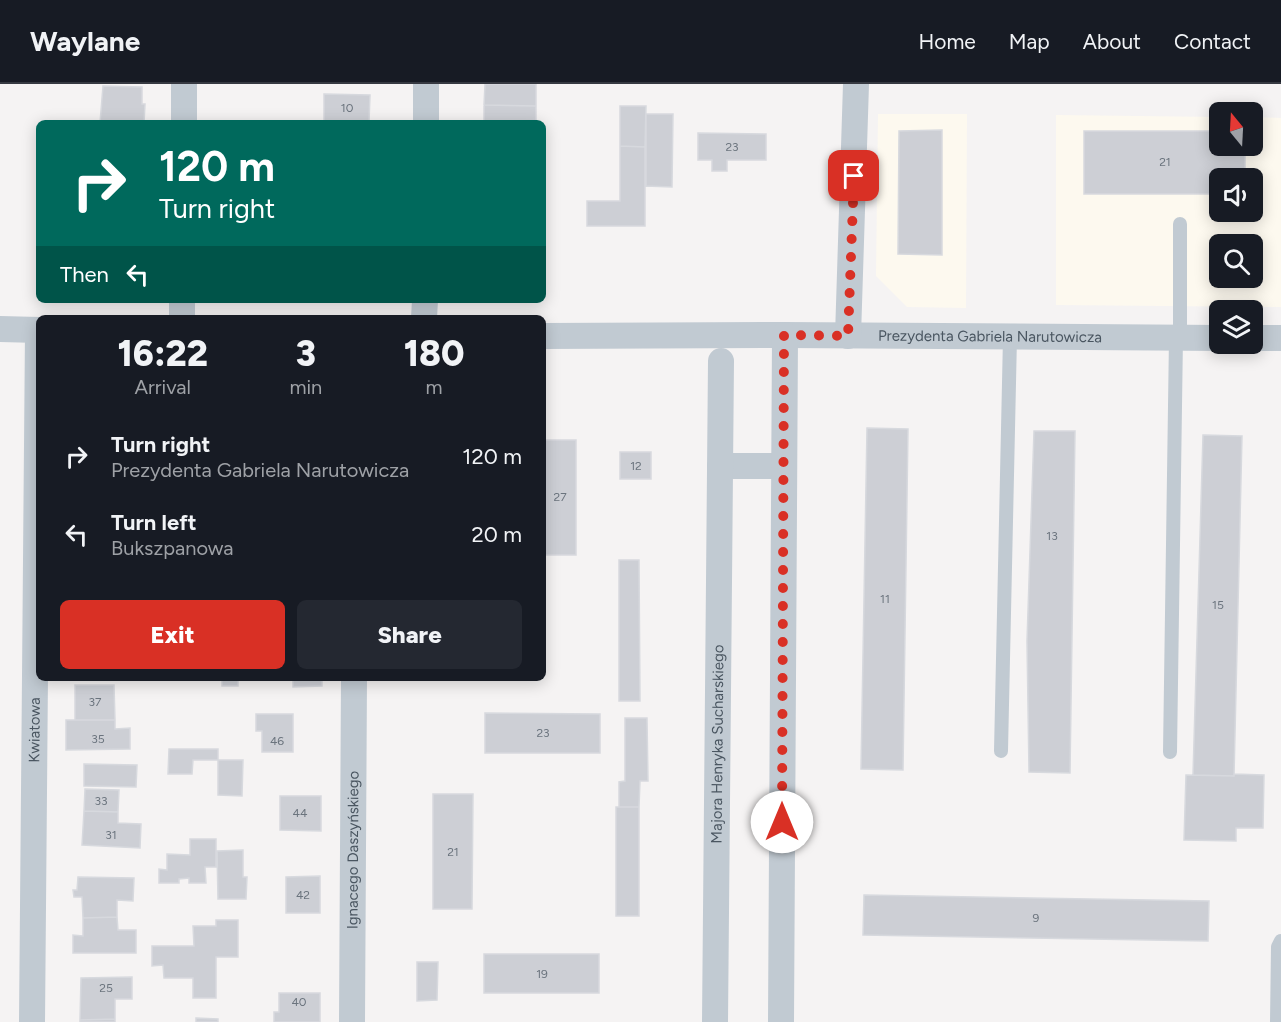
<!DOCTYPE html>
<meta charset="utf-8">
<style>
:root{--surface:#171b24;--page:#242831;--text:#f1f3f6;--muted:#9ea1a6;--line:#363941;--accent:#d93025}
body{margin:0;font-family:Figtree,sans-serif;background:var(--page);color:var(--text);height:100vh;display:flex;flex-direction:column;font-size:22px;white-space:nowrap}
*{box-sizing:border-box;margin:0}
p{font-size:20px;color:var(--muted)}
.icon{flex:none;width:33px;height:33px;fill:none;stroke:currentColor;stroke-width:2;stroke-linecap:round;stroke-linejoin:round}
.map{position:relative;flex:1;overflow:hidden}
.drawer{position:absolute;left:36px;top:231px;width:510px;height:366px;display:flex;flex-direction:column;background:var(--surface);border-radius:9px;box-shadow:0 3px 15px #0003}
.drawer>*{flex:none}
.top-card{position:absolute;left:36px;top:36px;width:510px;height:183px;border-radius:9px;box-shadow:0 3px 15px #0003;background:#00695c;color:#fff;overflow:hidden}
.needle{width:39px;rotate:342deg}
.controls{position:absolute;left:1209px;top:18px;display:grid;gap:12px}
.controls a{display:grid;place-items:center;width:54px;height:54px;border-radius:9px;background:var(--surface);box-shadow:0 3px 15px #0003;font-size:30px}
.pin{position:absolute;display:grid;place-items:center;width:51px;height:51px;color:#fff;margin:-26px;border-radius:12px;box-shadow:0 3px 9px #0006}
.me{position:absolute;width:66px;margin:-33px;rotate:0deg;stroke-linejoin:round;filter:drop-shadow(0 0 4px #0008)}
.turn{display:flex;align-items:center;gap:21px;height:126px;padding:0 24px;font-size:27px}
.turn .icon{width:78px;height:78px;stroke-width:2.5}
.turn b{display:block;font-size:42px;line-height:51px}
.then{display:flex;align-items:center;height:57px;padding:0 24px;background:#0003;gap:12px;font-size:22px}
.eta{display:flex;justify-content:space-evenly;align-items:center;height:102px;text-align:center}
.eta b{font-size:36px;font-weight:800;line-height:42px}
.action{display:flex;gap:12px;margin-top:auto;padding:12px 24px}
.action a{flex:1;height:69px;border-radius:9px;background:var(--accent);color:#fff;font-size:24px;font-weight:800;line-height:69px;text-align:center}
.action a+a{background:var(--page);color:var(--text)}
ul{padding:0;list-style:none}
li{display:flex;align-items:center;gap:18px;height:78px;padding:0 24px}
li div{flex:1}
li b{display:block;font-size:22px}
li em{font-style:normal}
header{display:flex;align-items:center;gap:36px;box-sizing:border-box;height:84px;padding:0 30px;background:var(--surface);border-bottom:2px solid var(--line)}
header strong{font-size:28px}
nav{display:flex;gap:33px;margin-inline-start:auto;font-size:21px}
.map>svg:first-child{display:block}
.commercial{fill:#fdf9ef;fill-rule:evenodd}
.building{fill:#cdcfd5;stroke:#d7d9de;stroke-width:1.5}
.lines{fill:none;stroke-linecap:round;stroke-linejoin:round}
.lane{stroke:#c1cad2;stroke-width:14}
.street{stroke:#c1cad2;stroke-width:26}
.route{stroke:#d93025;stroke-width:10;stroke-dasharray:0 18}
.labels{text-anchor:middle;stroke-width:4.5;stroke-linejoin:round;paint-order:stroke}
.number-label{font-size:12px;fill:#6b747e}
.street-label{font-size:15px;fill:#4a5661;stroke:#fff}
</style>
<header>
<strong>Waylane</strong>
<nav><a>Home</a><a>Map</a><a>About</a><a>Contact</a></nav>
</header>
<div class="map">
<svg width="1281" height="938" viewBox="0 0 1281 938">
<rect width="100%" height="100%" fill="#f5f3f3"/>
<path class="commercial" d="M878,30h89l-1,194 -59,-1 -31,-31z
M1056,31l163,2 1,29h32l1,-29 28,1v189l-225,-2zM1220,94h32v34h-32zM1220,160h32v34h-32z"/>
<path class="building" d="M485,0h51v22l-52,-1z
M103,2l39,1v17h3l-1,19h-44z
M324,10l46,1 -1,27h-45z
M484,21l52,1v17h-52z
M620,22h26l-1,41 -25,-1z
M646,30h27l-1,73 -26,-1z
M942,46v125l-44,-1 1,-123z
M1084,47h136v15h25v32h-25v16h-136z
M698,49l68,1v26h-39v11h-15v-11h-14z
M620,62l25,1v79h-58v-25h33z
M867,344l41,1 -5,341 -42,-1z
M1034,347h41l-5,342 -41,-1 -2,-131z
M1203,351l39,1 -8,340 -41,-1z
M543,356h33v115h-33z
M620,368h31v27h-31z
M619,476h20l1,141h-21z
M222,594h16v8h-16z
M293,594h29v8l-29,1z
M75,601h39l1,35h-40z
M485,629l115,1v39h-115z
M256,630h37v38h-31v-21h-6z
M625,634h22l1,63h-8l-1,26h-20v-25l6,-1z
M66,636h49v9l15,-1v21l-64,1z
M169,665h49v11h-25l-1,14h-24z
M218,676h25l-1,36 -24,-1z
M84,680l53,1 -1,22 -52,-1z
M1234,690l30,1 -1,53h-27v13l-52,-1 2,-65 48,1z
M85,705l34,1 -1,22 -34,-1z
M433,710h40l-1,115h-39z
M280,712h41v35l-41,-1z
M616,723h23v109h-23z
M84,727l34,1v11l23,1 -1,24 -58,-3z
M190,755h26v28h-11l1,16h-17v-5l-10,1v4h-20v-14l8,1v-16l23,1z
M243,766v27h4l-1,22h-28l-1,-48z
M320,792v37h-34v-36z
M78,793l56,1 -1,23 -16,-1v17l-34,1 -1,-21h-8l-1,-7h4z
M864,811l345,6 -1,40 -345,-6z
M117,833l1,13h18v23h-63v-18l10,1v-18z
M216,836h22v37h-22v41h-23v-20h-29l-1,-13 -11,1v-20h42l-1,-20h23z
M484,870h115v39h-115z
M417,878h21l-1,38 -20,1z
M132,893v22h-17v20l-35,1 1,-42z
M279,909h41v29h-46v-10h5z
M196,934l22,1v3h-22z
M115,935v3h-35v-2z"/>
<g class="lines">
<path class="lane" d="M1180,140v113
M1001,667l9,-414
M1170,668l6,-415
M1277,938l1,-75 3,-6"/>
<g class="street">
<path d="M184,39v-39"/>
<path d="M426,39v-39"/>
<path d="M182,234v-18"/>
<path d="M424,234l1,-18"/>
<path d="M0,245l39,1"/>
<path id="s1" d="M543,252l242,-1 435,3"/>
<path d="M848,252l8,-252"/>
<path d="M1252,254h29"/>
<path d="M720,382h64"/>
<path id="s2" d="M32,938l6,-692"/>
<path id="s3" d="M352,938l2,-344"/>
<path id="s4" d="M715,938l6,-661"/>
<path d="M781,938l4,-687"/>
</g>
</g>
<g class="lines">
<path class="route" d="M782,738l2,-487 64,1 6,-160"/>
</g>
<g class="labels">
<g class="number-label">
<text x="347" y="28">10</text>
<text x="732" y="67">23</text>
<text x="1165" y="82">21</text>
<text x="636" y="386">12</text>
<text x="560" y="417">27</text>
<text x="1052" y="456">13</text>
<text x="885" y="519">11</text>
<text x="1218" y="525">15</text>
<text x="95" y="622">37</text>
<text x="543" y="653">23</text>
<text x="98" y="659">35</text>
<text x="277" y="661">46</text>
<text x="101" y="721">33</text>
<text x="300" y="733">44</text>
<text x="111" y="755">31</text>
<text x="453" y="772">21</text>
<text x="303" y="815">42</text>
<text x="1036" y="838">9</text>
<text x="542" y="894">19</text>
<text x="106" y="908">25</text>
<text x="299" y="922">40</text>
</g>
<g class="street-label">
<text dy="5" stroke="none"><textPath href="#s1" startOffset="447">Prezydenta Gabriela Narutowicza</textPath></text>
<text dy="5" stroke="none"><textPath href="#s2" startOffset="292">Kwiatowa</textPath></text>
<text dy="5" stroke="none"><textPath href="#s4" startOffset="278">Majora Henryka Sucharskiego</textPath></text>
<text dy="5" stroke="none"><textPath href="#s3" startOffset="172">Ignacego Daszyńskiego</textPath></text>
</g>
</g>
</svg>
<div class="controls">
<a><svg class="needle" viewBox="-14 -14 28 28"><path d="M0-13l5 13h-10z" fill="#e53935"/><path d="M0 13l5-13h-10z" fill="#9ea1a6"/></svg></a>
<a><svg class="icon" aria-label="sound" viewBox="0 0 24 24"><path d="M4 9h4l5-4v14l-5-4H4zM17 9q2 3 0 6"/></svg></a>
<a><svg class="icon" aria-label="search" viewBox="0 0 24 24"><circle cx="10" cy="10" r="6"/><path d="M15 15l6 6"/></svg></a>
<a><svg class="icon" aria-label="layers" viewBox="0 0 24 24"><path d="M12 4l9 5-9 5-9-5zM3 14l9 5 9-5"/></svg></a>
</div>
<div class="pin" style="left:854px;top:92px;background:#d93025"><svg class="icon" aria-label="arrive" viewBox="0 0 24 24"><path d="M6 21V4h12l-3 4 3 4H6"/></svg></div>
<svg class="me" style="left:782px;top:738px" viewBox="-20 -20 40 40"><circle r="19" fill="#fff"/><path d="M0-13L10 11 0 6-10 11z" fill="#d93025"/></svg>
<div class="top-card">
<div class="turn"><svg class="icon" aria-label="right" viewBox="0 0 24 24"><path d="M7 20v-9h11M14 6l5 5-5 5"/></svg><div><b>120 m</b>Turn right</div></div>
<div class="then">Then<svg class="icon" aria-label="left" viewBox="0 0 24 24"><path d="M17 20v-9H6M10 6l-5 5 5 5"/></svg></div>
</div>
<section class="drawer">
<div class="eta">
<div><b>16:22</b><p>Arrival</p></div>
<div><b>3</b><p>min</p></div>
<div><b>180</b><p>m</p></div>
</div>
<ul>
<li><svg class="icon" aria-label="right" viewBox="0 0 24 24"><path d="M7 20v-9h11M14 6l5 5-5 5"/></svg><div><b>Turn right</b><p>Prezydenta Gabriela Narutowicza</p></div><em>120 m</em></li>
<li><svg class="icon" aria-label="left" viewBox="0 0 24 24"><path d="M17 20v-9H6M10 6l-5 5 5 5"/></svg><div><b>Turn left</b><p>Bukszpanowa</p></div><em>20 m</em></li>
</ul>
<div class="action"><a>Exit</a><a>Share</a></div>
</section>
</div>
